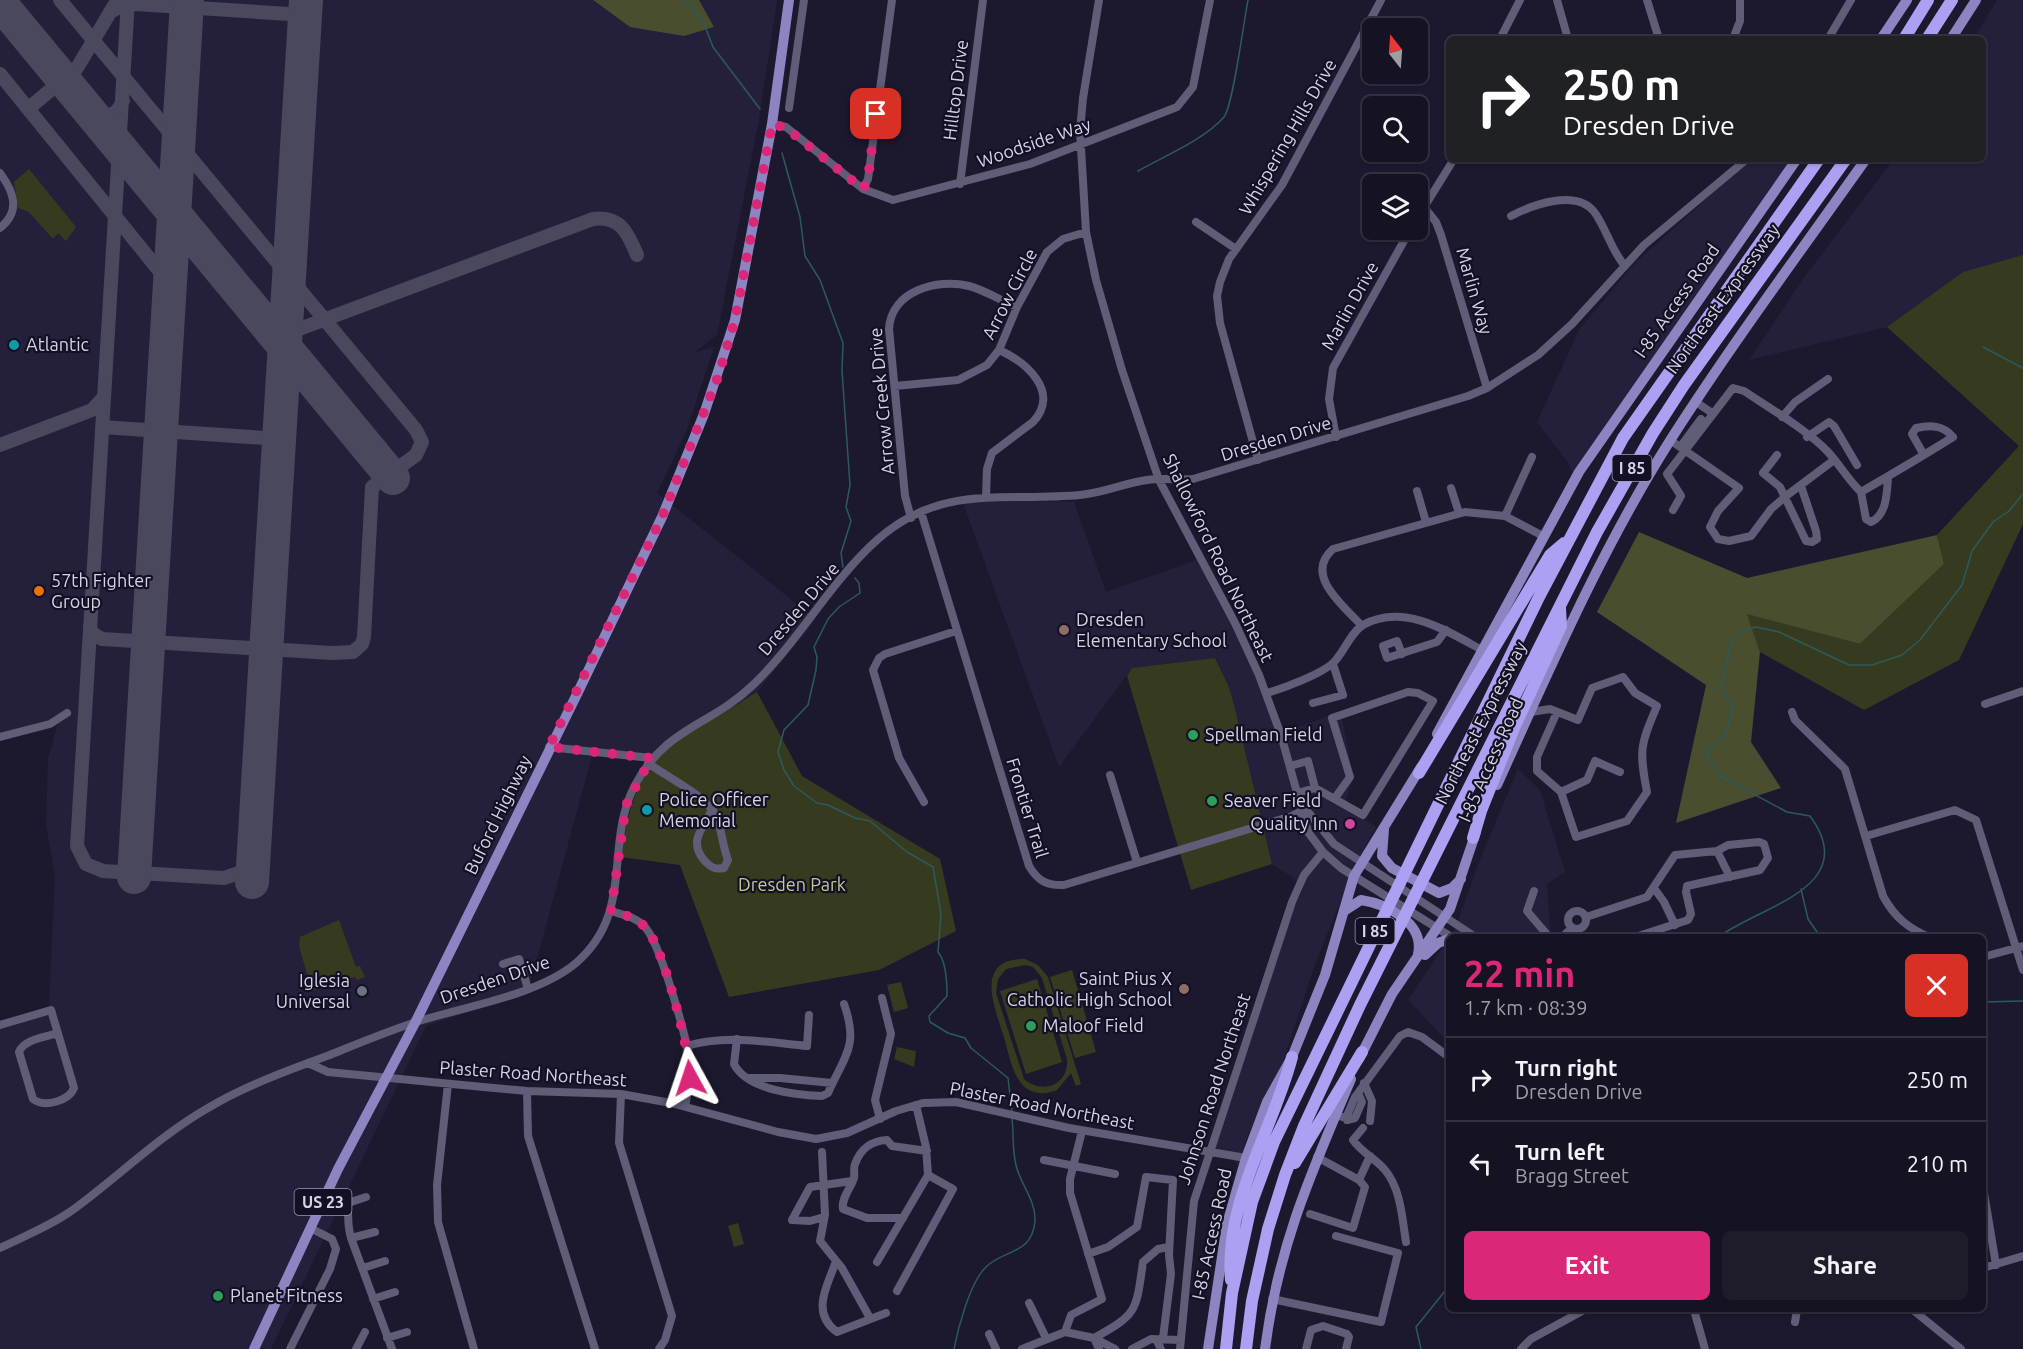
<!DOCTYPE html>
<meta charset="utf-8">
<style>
:root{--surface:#151323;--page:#1e1c2b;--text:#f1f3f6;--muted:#9d9ea6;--line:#343241;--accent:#db2777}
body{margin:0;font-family:Ubuntu,sans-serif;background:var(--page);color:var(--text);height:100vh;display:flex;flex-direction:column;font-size:22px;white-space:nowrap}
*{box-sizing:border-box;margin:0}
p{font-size:20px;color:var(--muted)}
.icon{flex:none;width:33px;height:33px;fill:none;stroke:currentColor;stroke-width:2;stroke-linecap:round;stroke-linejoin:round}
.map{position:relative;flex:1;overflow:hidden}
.details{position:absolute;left:1446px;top:934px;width:540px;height:378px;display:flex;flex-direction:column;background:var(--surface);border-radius:9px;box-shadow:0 2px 4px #0004,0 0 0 2px var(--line)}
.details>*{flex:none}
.guide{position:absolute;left:1446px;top:36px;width:540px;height:126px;border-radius:9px;box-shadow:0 2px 4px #0004,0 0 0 2px var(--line);background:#202124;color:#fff;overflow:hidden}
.needle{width:39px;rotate:343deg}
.controls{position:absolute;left:1362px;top:18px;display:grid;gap:12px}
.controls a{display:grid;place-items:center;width:66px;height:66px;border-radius:9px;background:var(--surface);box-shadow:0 2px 4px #0004,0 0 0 2px var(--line);font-size:30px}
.pin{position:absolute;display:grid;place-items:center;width:51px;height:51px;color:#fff;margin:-26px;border-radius:12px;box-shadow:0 3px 9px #0006}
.me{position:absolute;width:66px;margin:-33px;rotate:355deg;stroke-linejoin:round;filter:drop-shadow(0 0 4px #0008)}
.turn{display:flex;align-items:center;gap:21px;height:126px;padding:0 18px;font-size:27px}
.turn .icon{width:78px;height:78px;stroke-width:2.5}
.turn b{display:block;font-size:42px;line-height:51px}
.round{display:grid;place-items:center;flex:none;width:63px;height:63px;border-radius:9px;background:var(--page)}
.head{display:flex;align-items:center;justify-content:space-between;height:102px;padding:0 18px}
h1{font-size:36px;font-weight:600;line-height:45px;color:var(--accent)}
.primary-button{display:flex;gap:12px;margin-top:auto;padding:12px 18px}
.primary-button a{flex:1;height:69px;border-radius:9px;background:var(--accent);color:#fff;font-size:24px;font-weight:600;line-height:69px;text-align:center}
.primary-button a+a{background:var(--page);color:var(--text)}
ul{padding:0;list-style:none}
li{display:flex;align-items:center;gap:18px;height:84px;padding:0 18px;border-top:2px solid var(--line)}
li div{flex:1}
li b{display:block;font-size:22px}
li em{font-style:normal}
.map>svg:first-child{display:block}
.built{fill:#24203c}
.green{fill:#363b20;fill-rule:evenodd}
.forest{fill:#484e2e}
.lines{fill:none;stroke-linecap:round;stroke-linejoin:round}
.stream{stroke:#2c5a5d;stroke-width:1.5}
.taxiway{stroke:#4a485c;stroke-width:14}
.runway{stroke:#4a485c;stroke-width:34}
.minor{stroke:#5f5d77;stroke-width:8}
.major{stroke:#8d85c1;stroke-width:10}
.highway{stroke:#aba0f2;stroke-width:12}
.route{stroke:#db2777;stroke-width:10;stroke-dasharray:0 18}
.culture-dot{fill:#0f9aa8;stroke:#131025;stroke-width:2}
.food-dot{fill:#e8710a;stroke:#131025;stroke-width:2}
.education-dot{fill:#8d6e63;stroke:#131025;stroke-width:2}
.leisure-dot{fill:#2e9e5b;stroke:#131025;stroke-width:2}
.hotel-dot{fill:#d1479c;stroke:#131025;stroke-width:2}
.worship-dot{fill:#6b7280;stroke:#131025;stroke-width:2}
.labels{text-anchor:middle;stroke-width:4.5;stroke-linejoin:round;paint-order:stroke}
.shield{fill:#131025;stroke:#9a99aa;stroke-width:1.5}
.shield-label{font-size:16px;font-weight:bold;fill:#d4d4e3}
.street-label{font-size:18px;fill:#d4d4e3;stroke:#131025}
.poi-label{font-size:18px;fill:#d4d4e3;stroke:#131025;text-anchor:start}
.park-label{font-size:18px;fill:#bfcb8f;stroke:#131025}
</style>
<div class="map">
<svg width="2023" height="1349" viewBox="0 0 2023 1349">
<rect width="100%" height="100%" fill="#1c192f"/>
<path class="built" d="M0,0h593l37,27h84l-15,-27h78l-18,119 -42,216 -24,18 21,-6 -28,85 -29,61 159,126 -59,73 -102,67 -61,-11 -66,244 -102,34 -155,323h-271v-327l49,-16 6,-131 -9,-49 2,-67 11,-41 -59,19z
M1997,0h26v255l-60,17 -76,55 -138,33 51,-77 94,-124h89v-120h-9z
M1745,159h54l-223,322 -9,-20 -30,-39 42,-92 56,-67 67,-60z
M987,500l87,2 32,90 94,-33 39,68 44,105 58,-20 12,66 -9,28 32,21 -21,39 -40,98 -38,116 -28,52 -11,33 -7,-7 -21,-3 76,-234 18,-33 -9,-9 -23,-15 -43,-177 -14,-29 -83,10 -73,99 -96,-264z
M1518,769l22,21 25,82 -18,12 4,54h-102l7,-11 23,-65z
M1449,938v105l-41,-43z"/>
<path class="green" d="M29,169l47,58 -10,14 -8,-8 -5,6 -24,-27 -11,-4 -4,-26z
M2023,255v269l-64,136 -95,50 -104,-58 -14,-39 114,31 84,-80 -7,-29 82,-89 -132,-119 76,-55z
M1215,658l14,29 5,18 38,159 -81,26 -64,-214 5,-8z
M757,692l45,84 138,83 16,72 -77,39 -150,27 -49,-132 -59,-8c15,-112 51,-110 136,-165z
M339,920l17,47 4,-1 5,11 -8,3 -2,-3 -43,14 -13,-45 1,-9z
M1025,959l13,6 10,12 33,107 -5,2 -5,-13 -14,17c-10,4 -22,5 -31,-2 -14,-11 -17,-34 -22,-51 -9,-28 -31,-79 21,-78zM1026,965l7,2 9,11 25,81c2,26 -24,36 -43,20l-28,-86 2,-14 8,-10z
M1072,970l24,82 -21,6 -25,-81z
M1037,979l25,83 -36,12 -26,-83z
M901,982l7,26 -14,4 -7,-27z
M897,1047l19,4 -2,16 -20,-8z
M738,1223l6,21 -10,3 -6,-21z"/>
<path class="forest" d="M593,0h106l15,27 -30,9 -54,-9z
M1639,532l108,46 190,-43 7,29 -84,80 -113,-30 13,38 -9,90 30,46 -105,35 30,-138 -109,-73z"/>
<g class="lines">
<path class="stream" d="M686,0l17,21 10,26 47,62
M782,153l18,64 5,39 15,24 23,63 -1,28 8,114 -4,22 5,14 -10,32 2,14
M1138,171c26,-15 66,-31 86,-54 9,-11 20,-97 24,-117
M1983,347l40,21
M855,578l4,5 1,10 -21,14 -11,12 -14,28 3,10 -1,13 -8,35 -24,25 -6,22 6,18 10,16 23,17 11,2 27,13 15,3 37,31 26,15 8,47 -3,38c8,9 9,32 9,44l-18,20 1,6 18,11 17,5 6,10 37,30 4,34
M1801,889l7,30 9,13
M1717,938c42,-32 146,-50 93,-122l-23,-4 -67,-36 -15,-25 21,-16 7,-28 -12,-18 10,-47 11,-11 14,-4 23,5 70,33h23l30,-10 18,-15 42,-55 10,-34 21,-29 16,-11 14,-17
M1983,1002l40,-1
M954,1349c4,-21 16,-66 31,-81 17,-19 47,-12 50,-47 1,-21 -15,-37 -19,-56 -4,-15 -2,-31 -4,-46
M1421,1349l-5,-22 33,-41"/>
<path class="taxiway" d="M60,0l356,430 6,12 -6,13 -44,32 -8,150 -2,7 -9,8 -21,1 -230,-14 -10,-6 -2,-7
M128,0l-51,846 9,18 17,7 121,7 18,-6
M110,12l11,-6 15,-2 169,11
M0,74l170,210
M87,106c13,15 28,13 36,-5
M29,108l48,-40 38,-64
M286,334l307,-115c27,-4 35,14 44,36
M102,427l178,12
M0,445l92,-35 12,-13"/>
<path class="runway" d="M0,3l393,475
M134,877l53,-875
M252,882l54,-882"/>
<path class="minor" d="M1099,0l-16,98 -3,33 6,101 10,48 26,90 37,110 76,143 24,52 22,60 27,97 15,20 18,16 112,70
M1557,0l11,39
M1647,0l12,39
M1500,39l20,-39
M1733,39l7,-18v-21
M1828,39l23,-39
M789,108l15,-108
M772,124l14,3 77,62 30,11 137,-36 147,-57 16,-20 17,-87
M0,173c14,19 21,38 0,55
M960,184l23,-184
M863,189l5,-10 24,-179
M1424,207l12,15 5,13 46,153
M1511,216c21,-11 66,-28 84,-3 12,17 16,37 30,53
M1418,217l36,-58
M1196,222l40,27
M895,386l63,-6 29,-15 12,-15 18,-43 30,-55 16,-13 23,-7
M1696,402l16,11
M1782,417l13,-15 33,-23
M1336,437l-7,-38 4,-31 77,-138
M1807,437l22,-15 5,4 23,39
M1670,440l69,48 -21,23 -8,16 8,12 11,2 22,-5 20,-27 15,-13 48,-36
M1681,446l20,-27
M1777,455l-14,18 17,14 26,54 6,1 5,-3 -1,-8 -15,-45
M1258,460l-38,-137 -3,-27 3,-14 9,-23 53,-74 99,-185
M1451,488l8,25
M1417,491l9,31
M1861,492c31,-18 62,-36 92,-55 -10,-12 -22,-12 -37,-9l-4,6 12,21
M1861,492l5,27 5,3c16,-7 16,-30 17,-45
M986,496l1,-27 5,-16 41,-31c28,-30 -7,-60 -34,-72
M1673,510l8,-14 -14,-22 66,-86 11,3c24,16 66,41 84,61 13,14 19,27 33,40
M921,512l108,354c9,15 18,20 35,19l228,-69 11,-6
M1505,516l27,-59
M911,518l-6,-22 -16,-167c2,-38 48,-51 80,-43 16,4 32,15 48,21
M1362,626c-18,-20 -59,-51 -29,-77l132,-37 40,4 38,20
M1402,654l-5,-13 -14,5 4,12 50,-16 9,-12
M1267,693c17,-5 55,-19 67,-31 10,-10 17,-30 29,-37 40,-22 83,5 117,24
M1313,703l30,-8 -10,-31
M1985,704l38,-13
M1531,712l19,-3 28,11 14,-32 31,-11 12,16 22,13c-17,40 -18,44 -10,86l-20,29 -51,16 -15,-45 -24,-21v-14l20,-45
M1792,712l3,8 50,49 38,127c12,22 25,32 48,42
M0,737l50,-13 17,-11
M549,747l102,11
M648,763c19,14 58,33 67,51 7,14 7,31 13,46l-4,8c-9,2 -14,-1 -20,-8 -17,-20 1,-33 8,-51
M1290,766l18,-5 7,27 -17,5
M1110,775l27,87
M1315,788l48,27 70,-114 -15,-8 -10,-1 -76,26 18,59 -15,21
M1561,792l26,-12 8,-19 25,11
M924,802l-25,-44 -26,-88 6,-12 6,-4 71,-23
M1303,810l6,3 25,31 143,94
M1866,836l89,-26 21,10 47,150
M1717,851l13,26
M1654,888l10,14 11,23
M1534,891l-7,20 23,27
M1568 920a9 9 0 1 1 18 0a9 9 0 1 1-18 0Z
M611,911c12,4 25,6 33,15 16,15 44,116 46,139 1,14 -2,28 -5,41
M1586,917l61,-20 28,-42 42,-4 11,-6 31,-3 5,2 4,14 -8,12 -73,16 -1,6 5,22 -3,6 -56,18
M1561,938l11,-10
M1983,957l40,-11
M503,964l16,-5 9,30
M0,1025l51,-15 21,71 2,7c-5,13 -30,20 -41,11l-14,-47c5,-13 27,-15 39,-19
M737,1039l-3,25c13,26 62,31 88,32l6,-3c17,-38 31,-47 16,-89
M686,1046c40,-12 80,-4 121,0l2,-31
M308,1063l20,9 103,10 96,9 94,3 50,9 107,29 38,7 31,-6 49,-22 27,-8 33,-1 113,26 177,30
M749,1078h31l52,5
M1364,1083l8,18 -2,20
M448,1084l-11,101 1,37 36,127
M527,1091l1,45 67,213
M621,1094l-2,49 53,173 -7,24 -6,9
M1335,1115l11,3 9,-21 45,-61 8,-4 14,5 27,20
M880,1119l-5,-19 16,-66 -9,-36
M1347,1120l8,-2 7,-16 -3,-7
M1363,1128l-10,12c9,13 22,18 32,30 16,19 17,48 21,72
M822,1152l3,63 -5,26 22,27 28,50
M1044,1160l71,14
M1359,1180l11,-24
M1983,1187l13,78
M328,1191c30,13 15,19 23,47l41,111
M348,1203l18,-6
M1310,1214l43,14 12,-41 -6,-7 -42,-23
M824,1217l-14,4 -18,-1 18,-33 42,-6
M903,1218h-36l-24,-9c-2,-11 8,-21 11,-31 1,-5 -1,-10 1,-14 6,-16 16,-23 32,-24l5,6 35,5
M351,1238l24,-6
M0,1248c25,-12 52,-23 74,-39 45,-33 85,-73 134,-101 37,-22 78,-37 119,-52 30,-12 61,-25 92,-35 48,-15 119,-26 157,-58 59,-51 28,-116 58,-176 31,-60 75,-60 119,-102 46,-44 77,-103 124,-145 64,-57 128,-38 203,-45 24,-2 44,-12 67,-15 15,-2 31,0 46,-1l275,-83 19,-8 51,-33 34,-31 72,-79 103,-86
M1088,1254l20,-7 29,-20 9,-50 27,3 -4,75 2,19 -8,64 -6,3 4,8
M836,1261c-7,22 -27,51 1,71l49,-19
M877,1262l51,-87 -2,-28 -10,-42
M363,1268l22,-7
M1983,1268l40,-12
M897,1291l56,-102 -25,-14
M373,1299l22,-7
M1272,1299l109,23 17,-69 -62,-17
M1029,1303l17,35
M1694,1310l11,39
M1913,1310l48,39
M1795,1322l2,-12
M1065,1332l29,6c44,-24 42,-27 49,-76l15,-13 11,-2
M989,1334l7,15
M387,1338l20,-6
M290,1349l40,-80 6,-20 -4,-10 -22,-11
M356,1349l9,-17
M1022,1349l43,-17 6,-17 31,-16 -32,-106v-14l12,-48
M1099,1349l-5,-11 21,11
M1132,1349l19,-10 30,1
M1180,1349l14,-148 98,-299 12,-27 19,-23
M1306,1349l5,-19 12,-4 24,8 2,3 -3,12
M1521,1349l10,-10 53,-29"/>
<path class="major" d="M1881,39l26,-39
M1951,39l25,-39
M1437,734l142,-262 218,-313
M1497,785c53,-117 105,-237 174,-346 61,-95 129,-187 195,-280
M1384,829l-2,27 10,12 47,25 13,-5 9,-9
M1344,911l17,-11c26,4 64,23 57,54
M1425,955l13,-12 11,-4
M1359,1059l33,-65 58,-85 26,-77
M254,1349l84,-180 77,-146 164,-333 83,-173 42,-103 31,-94 37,-196 17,-124
M1208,1349l19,-125 19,-66 21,-56 25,-45 33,-82 29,-99 67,-109
M1265,1349c13,-102 46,-176 86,-270"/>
<path class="highway" d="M1904,39l24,-39
M1927,39l25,-39
M1419,773l131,-218 14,-12
M1473,838l8,-27 33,-83 47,-102 -1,-18
M1295,1163l67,-111
M1231,1280c-7,-78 42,-150 61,-223
M1226,1349l6,-56 20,-91 22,-60 265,-545 84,-159 196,-279
M1246,1349l6,-48 16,-72 17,-54 19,-49 56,-121 237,-473 56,-99 31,-48 162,-226"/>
</g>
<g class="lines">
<path class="route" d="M690,1078c0,-27 -27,-133 -45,-151 -9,-10 -22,-12 -34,-16l15,-106 25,-47 -102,-11 113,-230 56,-140 17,-57 37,-196 14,4 77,61 5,-10 8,-65"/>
</g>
<g class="culture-dot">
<circle cx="14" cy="345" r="6"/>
<circle cx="647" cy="810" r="6"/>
</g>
<circle class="food-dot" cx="39" cy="591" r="6"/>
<g class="education-dot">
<circle cx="1064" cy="630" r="6"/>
<circle cx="1184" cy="989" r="6"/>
</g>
<g class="leisure-dot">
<circle cx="1193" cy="735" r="6"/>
<circle cx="1212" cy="801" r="6"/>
<circle cx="1031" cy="1026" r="6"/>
<circle cx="218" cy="1296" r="6"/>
</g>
<circle class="hotel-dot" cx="1350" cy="824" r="6"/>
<circle class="worship-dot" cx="362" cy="991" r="6"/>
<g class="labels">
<g class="shield">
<rect x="1612.5" y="455" width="39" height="26" rx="4.5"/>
<rect x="1355.5" y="918" width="39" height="26" rx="4.5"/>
<rect x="294.5" y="1189" width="57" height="26" rx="4.5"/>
</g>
<g class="shield-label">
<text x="1632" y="474">I 85</text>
<text x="1375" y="937">I 85</text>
<text x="323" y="1208">US 23</text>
</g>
<g class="street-label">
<text transform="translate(956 90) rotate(-83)" y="6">Hilltop Drive</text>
<text transform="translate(1288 137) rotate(-60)" y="6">Whispering Hills Drive</text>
<text transform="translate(1034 143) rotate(-19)" y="6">Woodside Way</text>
<text transform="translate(1474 291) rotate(74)" y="6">Marlin Way</text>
<text transform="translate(1010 294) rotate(-63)" y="6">Arrow Circle</text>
<text transform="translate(1723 299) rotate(-54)" y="6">Northeast Expressway</text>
<text transform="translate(1677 301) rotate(-55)" y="6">I-85 Access Road</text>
<text transform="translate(1350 306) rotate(-61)" y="6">Marlin Drive</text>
<text transform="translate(882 401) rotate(-95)" y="6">Arrow Creek Drive</text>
<text transform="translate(1276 439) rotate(-17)" y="6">Dresden Drive</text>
<text transform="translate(1218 558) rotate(64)" y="6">Shallowford Road Northeast</text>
<text transform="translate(799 609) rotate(-50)" y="6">Dresden Drive</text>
<text transform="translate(1481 723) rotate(-63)" y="6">Northeast Expressway</text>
<text transform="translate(1491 760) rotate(-66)" y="6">I-85 Access Road</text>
<text transform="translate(1027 808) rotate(73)" y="6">Frontier Trail</text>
<text transform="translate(498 815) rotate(-64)" y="6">Buford Highway</text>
<text transform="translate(495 980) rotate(-19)" y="6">Dresden Drive</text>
<text transform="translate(533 1074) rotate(4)" y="6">Plaster Road Northeast</text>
<text transform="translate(1214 1089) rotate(-72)" y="6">Johnson Road Northeast</text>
<text transform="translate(1042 1106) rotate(11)" y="6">Plaster Road Northeast</text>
<text transform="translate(1212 1234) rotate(-78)" y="6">I-85 Access Road</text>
</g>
<g class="poi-label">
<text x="26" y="351">Atlantic</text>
<text x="51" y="587">57th Fighter<tspan x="51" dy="21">Group</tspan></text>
<text x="1076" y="626">Dresden<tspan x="1076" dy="21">Elementary School</tspan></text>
<text x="1205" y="741">Spellman Field</text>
<text x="659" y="806">Police Officer<tspan x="659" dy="21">Memorial</tspan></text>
<text x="1224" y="807">Seaver Field</text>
<text x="1338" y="830" text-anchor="end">Quality Inn</text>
<text x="1172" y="985" text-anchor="end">Saint Pius X<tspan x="1172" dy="21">Catholic High School</tspan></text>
<text x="350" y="987" text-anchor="end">Iglesia<tspan x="350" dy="21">Universal</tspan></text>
<text x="1043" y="1032">Maloof Field</text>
<text x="230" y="1302">Planet Fitness</text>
</g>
<g class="park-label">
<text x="792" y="891">Dresden Park</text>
</g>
</g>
</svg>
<div class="controls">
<a><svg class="needle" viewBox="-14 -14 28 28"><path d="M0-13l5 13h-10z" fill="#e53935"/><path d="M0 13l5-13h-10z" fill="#9d9ea6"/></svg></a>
<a><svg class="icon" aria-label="search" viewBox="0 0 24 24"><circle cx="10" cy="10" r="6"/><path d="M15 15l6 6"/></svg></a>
<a><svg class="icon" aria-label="layers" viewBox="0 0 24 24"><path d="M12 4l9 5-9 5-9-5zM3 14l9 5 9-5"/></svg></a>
</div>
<div class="pin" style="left:876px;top:114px;background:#d93025"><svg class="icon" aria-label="arrive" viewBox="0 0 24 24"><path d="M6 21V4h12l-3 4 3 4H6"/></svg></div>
<svg class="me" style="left:690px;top:1078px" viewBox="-20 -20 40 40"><path d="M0-17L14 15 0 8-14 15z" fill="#db2777" stroke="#fff" stroke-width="4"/></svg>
<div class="guide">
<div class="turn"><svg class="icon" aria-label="right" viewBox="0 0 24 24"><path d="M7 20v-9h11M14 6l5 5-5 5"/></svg><div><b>250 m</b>Dresden Drive</div></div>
</div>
<section class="details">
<div class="head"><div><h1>22 min</h1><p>1.7 km · 08:39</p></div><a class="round" style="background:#d93025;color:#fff"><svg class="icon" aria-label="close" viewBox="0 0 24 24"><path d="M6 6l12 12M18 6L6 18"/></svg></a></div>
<ul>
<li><svg class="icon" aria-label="right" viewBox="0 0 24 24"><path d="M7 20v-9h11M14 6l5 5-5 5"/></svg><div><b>Turn right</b><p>Dresden Drive</p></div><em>250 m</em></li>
<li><svg class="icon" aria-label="left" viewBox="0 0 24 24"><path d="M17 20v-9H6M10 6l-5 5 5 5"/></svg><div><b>Turn left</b><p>Bragg Street</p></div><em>210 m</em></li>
</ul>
<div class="primary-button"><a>Exit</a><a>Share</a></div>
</section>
</div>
